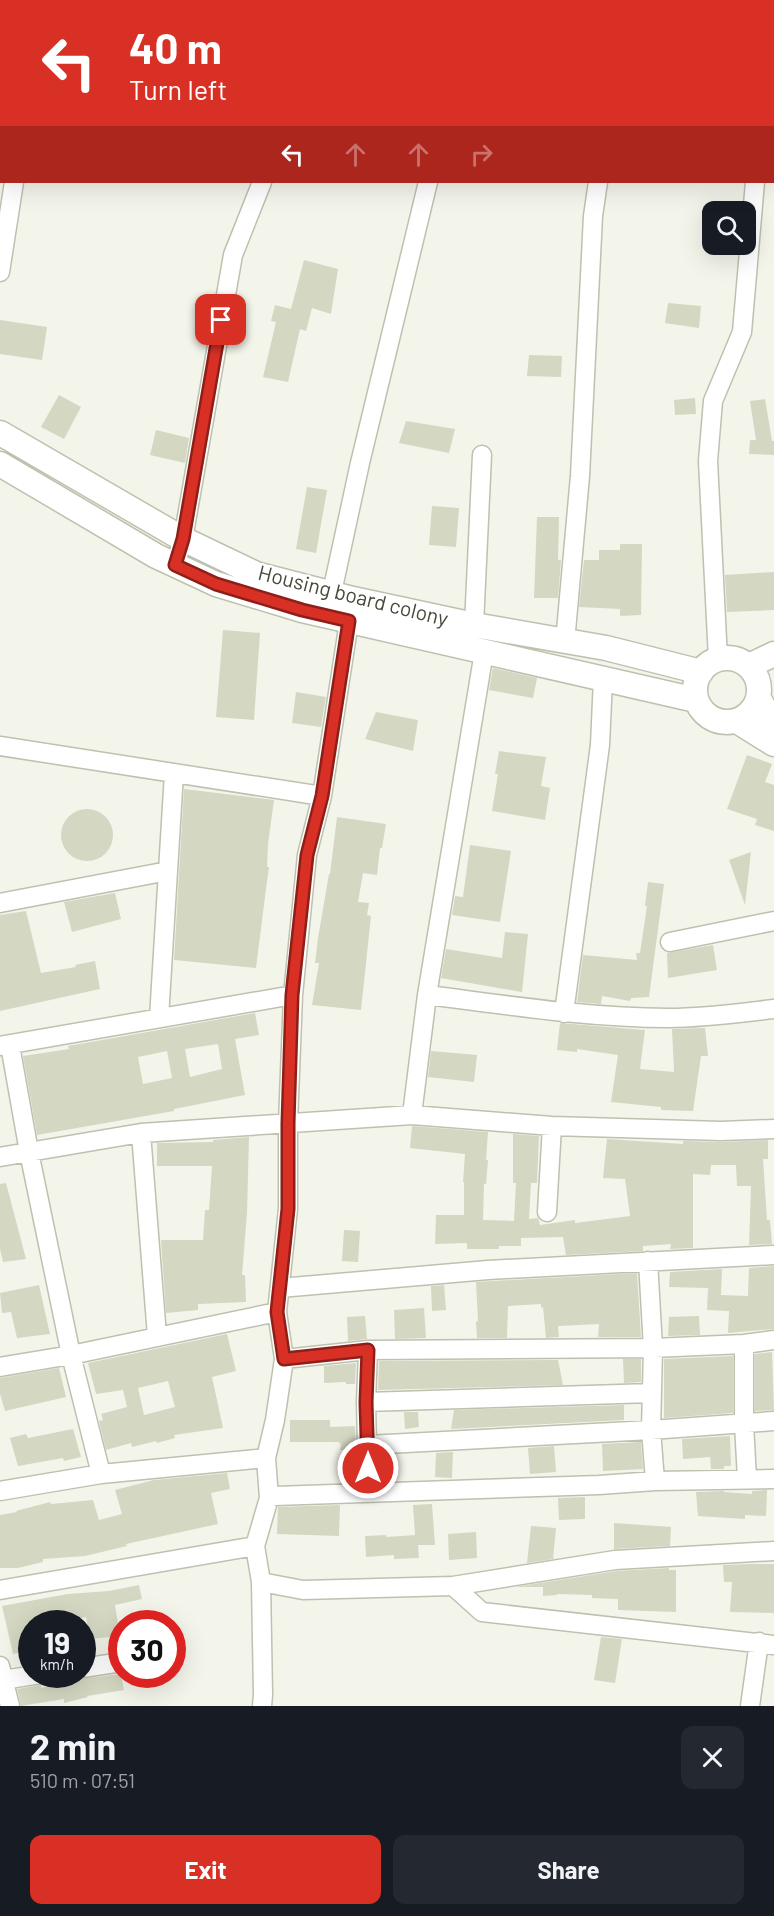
<!DOCTYPE html>
<meta charset="utf-8">
<style>
:root{--surface:#171b24;--page:#242831;--text:#f1f3f6;--muted:#9ea1a6;--accent:#d93025}
body{margin:0;font-family:Barlow,sans-serif;background:var(--page);color:var(--text);height:100vh;display:flex;flex-direction:column;font-size:22px;white-space:nowrap}
*{box-sizing:border-box;margin:0}
p{font-size:20px;color:var(--muted)}
.icon{flex:none;width:33px;height:33px;fill:none;stroke:currentColor;stroke-width:2;stroke-linecap:round;stroke-linejoin:round}
.map{position:relative;height:1706px;overflow:hidden}
.drawer{display:flex;flex-direction:column;background:var(--surface);flex:1}
.drawer>*{flex:none}
.hud{position:absolute;left:0px;top:0px;width:774px;height:183px;box-shadow:0 6px 24px #0002;background:#d93025;color:#fff;overflow:hidden}
.buttons{position:absolute;left:702px;top:201px;display:grid;gap:12px}
.buttons a{display:grid;place-items:center;width:54px;height:54px;border-radius:12px;background:var(--surface);box-shadow:0 6px 24px #0002;font-size:30px}
.speed{position:absolute;left:18px;top:1610px;display:flex;gap:12px;font-size:30px;font-weight:700;text-align:center}
.speed>*{display:grid;place-content:center;width:78px;height:78px;border-radius:50%;background:var(--surface);box-shadow:0 6px 24px #0002;line-height:1}
.speed small{font-size:15px;font-weight:400}
.speed .limit{border:9px solid #d22;background:#fff;color:#111}
.pin{position:absolute;display:grid;place-items:center;width:51px;height:51px;color:#fff;margin:-26px;border-radius:12px;box-shadow:0 3px 9px #0006}
.me{position:absolute;width:66px;margin:-33px;rotate:0deg;stroke-linejoin:round;filter:drop-shadow(0 0 4px #0008)}
.turn{display:flex;align-items:center;gap:21px;height:126px;padding:0 30px;font-size:27px}
.turn .icon{width:78px;height:78px;stroke-width:2.5}
.turn b{display:block;font-size:42px;line-height:51px}
.lanes{display:flex;align-items:center;height:57px;padding:0 30px;background:#0003;justify-content:center;gap:30px;direction:ltr}
.lanes .off{opacity:.35}
.round{display:grid;place-items:center;flex:none;width:63px;height:63px;border-radius:12px;background:var(--page)}
.head{display:flex;align-items:center;justify-content:space-between;height:102px;padding:0 30px}
h1{font-size:36px;font-weight:700;line-height:45px}
.cta{display:flex;gap:12px;margin-top:auto;padding:12px 30px}
.cta a{flex:1;height:69px;border-radius:12px;background:var(--accent);color:#fff;font-size:24px;font-weight:700;line-height:69px;text-align:center}
.cta a+a{background:var(--page);color:var(--text)}
.map>svg:first-child{display:block}
.building{fill:#d4d7c1;fill-rule:evenodd}
.lines{fill:none;stroke-linecap:round;stroke-linejoin:round}
.minor-casing{stroke:#bec1ae;stroke-width:21}
.tertiary-casing{stroke:#bec1ae;stroke-width:27}
.minor{stroke:#fff;stroke-width:18}
.tertiary{stroke:#fff;stroke-width:24}
.route-casing{stroke:#8d1f18;stroke-width:15}
.route{stroke:#d93025;stroke-width:10}
.labels{text-anchor:middle;stroke-width:4.5;stroke-linejoin:round;paint-order:stroke}
.street-label{font-size:21px;fill:#484939;stroke:#fff}
</style>
<div class="map">
<svg width="774" height="1706" viewBox="0 0 774 1706">
<rect width="100%" height="100%" fill="#f3f5eb"/>
<path class="building" d="M304,260l34,9 -7,45 -19,-6 -6,23 -6,-2 -12,53 -25,-5 13,-55 -5,-1 4,-16 16,4z
M668,303l33,3 -2,22 -34,-5z
M0,320l47,7 -5,33 -42,-6z
M529,355l33,1 -1,21 -34,-1z
M59,395l22,12 -17,32 -23,-12z
M695,398l1,16 -21,1 -1,-15z
M765,399l7,42h2v14l-25,-1 1,-14h6l-6,-39z
M406,421l49,8 -6,24 -50,-10z
M156,430l33,8 -4,25 -35,-8z
M307,487l20,3 -11,63 -20,-4z
M432,506l27,2 -3,39 -27,-2z
M537,517h22l-1,43h3l-3,38h-24z
M620,544h22l-1,71 -21,1v-7l-41,-2 5,-47h15v-10h21z
M774,572v38l-47,2 -2,-37z
M223,630l37,3 -6,87 -38,-3z
M493,668l44,10 -4,20 -44,-8z
M296,692l30,5 -5,30 -29,-4z
M376,712l42,8 -5,31 -48,-12z
M499,751l47,6 -5,29 9,2 -5,32 -53,-9 6,-37h-3z
M747,755l25,9 -7,18 9,3v46l-19,-6 2,-6 -30,-10z
M184,789l90,11 -6,44 -1,23h2l-3,22 -10,79 -82,-8z
M61 835a26 26 0 1 1 52 0a26 26 0 1 1-52 0Z
M337,817l49,7 -4,24h-2l-3,27 -14,-2 -5,29 11,1 -2,12 4,1 -10,94 -49,-5 7,-42h-4l3,-25 11,-64h1z
M470,845l41,6 -11,71 -48,-7 3,-19 8,1z
M751,852l-6,53 -16,-45z
M648,882l16,2 -15,113 -18,1 -1,3 -28,-5 -1,8 -24,-2 6,-47 54,5 -1,-7h4l7,-47h-2z
M115,893l6,26 -49,13 -8,-30z
M26,911l15,62 35,-6 -1,-2 20,-4 5,28 -100,22v-96z
M505,932l23,2 -6,58 -81,-14 5,-29 56,9z
M713,945l4,25 -49,8 -1,-25z
M255,1013l4,22 -24,4 10,56 -71,14v2l-137,24 -14,-79 46,-7 -1,-3zM218,1044l4,25 -32,8 -5,-28zM167,1051l5,27 -29,6 -5,-27z
M560,1023l85,7 -5,39 34,3 -2,-43 33,-1 3,28h-7l-8,55 -32,-1v-3l-50,-5 7,-47 -41,-6v3l-20,-2z
M431,1051l46,4 -3,27 -46,-5z
M412,1126l76,6 -2,28h2l-2,24h-2l-1,36 31,1 2,-38h-3v-49l26,2 -2,47h-6l-2,36 9,-1 2,7 35,-5v3l55,-7 -5,-37 -22,-1 4,-39 76,5v-3l38,1 47,-2v19h-5l4,61h3l2,24 -23,1 2,-59h-14l-1,-21h-25l-1,10 -17,-1v74l-23,1 1,-5 -28,2v5l-77,4 -3,-18 -42,1v8h-22v3h-32v-6l-32,1 1,-29h28v-33h-1l2,-28 -55,-6z
M249,1137l-2,76 -5,62h3l1,27 -48,2v6l-32,3 -5,-73h42l2,-30h4l3,-44h-55v-23l56,-1v-2z
M6,1183l20,76 -23,3 -3,-13v-65z
M344,1230l16,1 -2,31 -16,-1z
M774,1266v63l-46,4 1,-22 -22,-1 1,-22 -39,-1 1,-15 52,-3 -1,26 27,1 1,-28z
M637,1273l4,64h-43l1,-13 -41,2 1,11 -13,1 -3,-31 -2,1v-4l-33,2 -1,32h-30l-1,-16 2,-1 -2,-39z
M39,1285l11,49 -33,4 -6,-26 -9,1 -2,-20z
M444,1285l2,25 -14,1 -1,-25z
M424,1308l2,30 -31,1 -1,-29z
M365,1316l2,23 -19,2 -1,-24z
M699,1316l1,19 -32,1 1,-19z
M227,1334l9,37 -24,6 11,51 -49,7 1,3 -18,5 -1,-2 -24,6 -1,-4 -25,7 -7,-29 4,-1 -2,-6 26,-7 -4,-17 -27,4 -8,-31zM168,1381l7,26 -31,8 -6,-27z
M772,1352l2,58 -19,1v-57z
M733,1356v57l-69,5v-59z
M623,1359h18v23l-17,1z
M558,1360l5,25 -185,5 1,-29z
M356,1363l-1,21h-9v-2l-22,1v-17z
M59,1368l7,29 -61,14 -5,-17v-16z
M624,1405v15l-173,9 3,-19z
M404,1412h14l1,15 -14,2z
M290,1420h40v7l25,-1 1,24h-16l1,-6 -3,-2h-48z
M73,1429l8,28 -17,4 -1,-3 -45,8 -8,-28 16,-4 2,4z
M730,1436l1,30h-7v3h-13l-1,-12 -27,2 -1,-20z
M641,1442l2,27 -40,2 -1,-27z
M554,1446l2,26 -26,2 -2,-26z
M453,1452l-1,26 -17,-1 1,-24z
M227,1473l3,16 -19,4 7,31 -92,20 1,2 -42,10 -42,3v3l-25,6h-18v-53l17,-3 -1,-1 34,-9 1,2 42,-4 6,20 23,-6 -7,-24 39,-10z
M767,1490l-1,26 -21,-1v4l-47,-3 -2,-24 28,-1v1l28,2v-3z
M585,1497v22l-26,1 -1,-22z
M432,1504l3,41h-17l1,13 -25,1v-4l-28,2 -1,-21 21,-1v2l29,-2 -2,-30z
M340,1505l-1,31 -62,-2 1,-27z
M614,1523l57,4 -1,19 -56,3z
M531,1526l25,2 -3,31 -26,4z
M476,1532l1,26 -28,2 -1,-26z
M750,1564h24v49l-44,-1 2,-30h-8l-1,-17z
M669,1568v2h7v42l-58,-2v-11l-26,-1v-3l-35,-1v1l-14,1v-9h-28l101,-16z
M139,1585l3,14 -27,6 5,31 -30,3 -4,-22 -30,6h-29l5,27 -19,4 -11,-48 66,-12 41,-3z
M601,1637l21,2 -7,44 -21,-3z
M121,1674l3,16 -37,6 1,1 -24,6v-4l-43,7 -4,-17 24,-4v3l37,-9z"/>
<g class="lines">
<defs>
<path id="minor" d="M43,2v-2
M340,2l1,-2
M499,2l1,-2
M661,2l1,-2
M769,2v-2
M772,97h2
M0,272l14,-90
M175,565l8,-26 50,-284 29,-73
M329,606l31,-143 68,-281
M474,625l8,-170
M565,642l15,-166 13,-260 5,-34
M718,659l-10,-198 5,-60 29,-69 13,-150
M0,746l322,50
M0,903l168,-32
M670,942l104,-21
M427,995c80,10 161,23 242,23 35,0 71,-5 105,-9
M564,1013l36,-268 3,-66
M159,1018l15,-245
M10,1045l19,107 42,203 30,119
M0,1046l293,-51
M412,1115l15,-120 57,-343
M141,1133l16,203
M0,1157l141,-24 271,-18 140,11 169,5 53,-2
M547,1212l5,-86
M648,1261l5,87 -2,82 4,51
M280,1288l208,-18 286,-15
M744,1344v80l3,55
M284,1359l84,-9 285,-2 91,-4 30,-4
M0,1367l71,-12 206,-43
M366,1402l286,-9
M368,1445l283,-15 123,-9
M0,1491l101,-17 165,-16
M368,1492l-2,-90 2,-52
M269,1498l6,-2 324,-11 56,-4 119,-2
M261,1582l42,8 150,-4 29,26 292,33
M453,1586l162,-26 159,-9
M0,1590l255,-44
M0,1666l10,40
M82,1668l40,-6
M3,1680l38,-6
M262,1706l1,-11 -2,-113 -6,-36 14,-48 -3,-40 9,-38 9,-61 -7,-47 11,-103v-86l5,-128 14,-140 15,-59 29,-187
M750,1706l9,-64"/>
<path id="tertiary" d="M0,433l183,106 73,35 97,25 121,26 132,23 95,24
M0,464l156,92 60,28 86,26 394,90
M695 690a32 32 0 1 1 64 0a32 32 0 1 1-64 0Z
M749,666l25,-12
M759,699l15,26
M737,721l37,23"/>
</defs>
<use href="#minor" class="minor-casing"/>
<use href="#tertiary" class="tertiary-casing"/>
<use href="#minor" class="minor"/>
<use href="#tertiary" class="tertiary"/>
</g>
<g class="lines">
<defs>
<path id="route" d="M221,320l-38,219 -8,26 41,19 86,26 47,11 -27,175 -15,59 -15,140 -4,128v86l-11,103 7,47 84,-9 -2,52 2,66"/>
</defs>
<use href="#route" class="route-casing"/>
<use href="#route" class="route"/>
</g>
<g class="labels">
<g class="street-label">
<text transform="translate(353 596) rotate(14)" y="7">Housing board colony</text>
</g>
</g>
</svg>
<div class="buttons">
<a><svg class="icon" aria-label="search" viewBox="0 0 24 24"><circle cx="10" cy="10" r="6"/><path d="M15 15l6 6"/></svg></a>
</div>
<div class="speed"><div>19<small>km/h</small></div><div class="limit">30</div></div>
<div class="pin" style="left:221px;top:320px;background:#d93025"><svg class="icon" aria-label="arrive" viewBox="0 0 24 24"><path d="M6 21V4h12l-3 4 3 4H6"/></svg></div>
<svg class="me" style="left:368px;top:1468px" viewBox="-20 -20 40 40"><circle r="17" fill="#d93025" stroke="#fff" stroke-width="3"/><path d="M0-11L8 9 0 5-8 9z" fill="#fff"/></svg>
<div class="hud">
<div class="turn"><svg class="icon" aria-label="left" viewBox="0 0 24 24"><path d="M17 20v-9H6M10 6l-5 5 5 5"/></svg><div><b>40 m</b>Turn left</div></div>
<div class="lanes"><svg class="icon" aria-label="left" viewBox="0 0 24 24"><path d="M17 20v-9H6M10 6l-5 5 5 5"/></svg><svg class="icon off" aria-label="ahead" viewBox="0 0 24 24"><path d="M12 20V5M6 11l6-6 6 6"/></svg><svg class="icon off" aria-label="ahead" viewBox="0 0 24 24"><path d="M12 20V5M6 11l6-6 6 6"/></svg><svg class="icon off" aria-label="right" viewBox="0 0 24 24"><path d="M7 20v-9h11M14 6l5 5-5 5"/></svg></div>
</div>
</div>
<section class="drawer">
<div class="head"><div><h1>2 min</h1><p>510 m · 07:51</p></div><a class="round"><svg class="icon" aria-label="close" viewBox="0 0 24 24"><path d="M6 6l12 12M18 6L6 18"/></svg></a></div>
<div class="cta"><a>Exit</a><a>Share</a></div>
</section>
